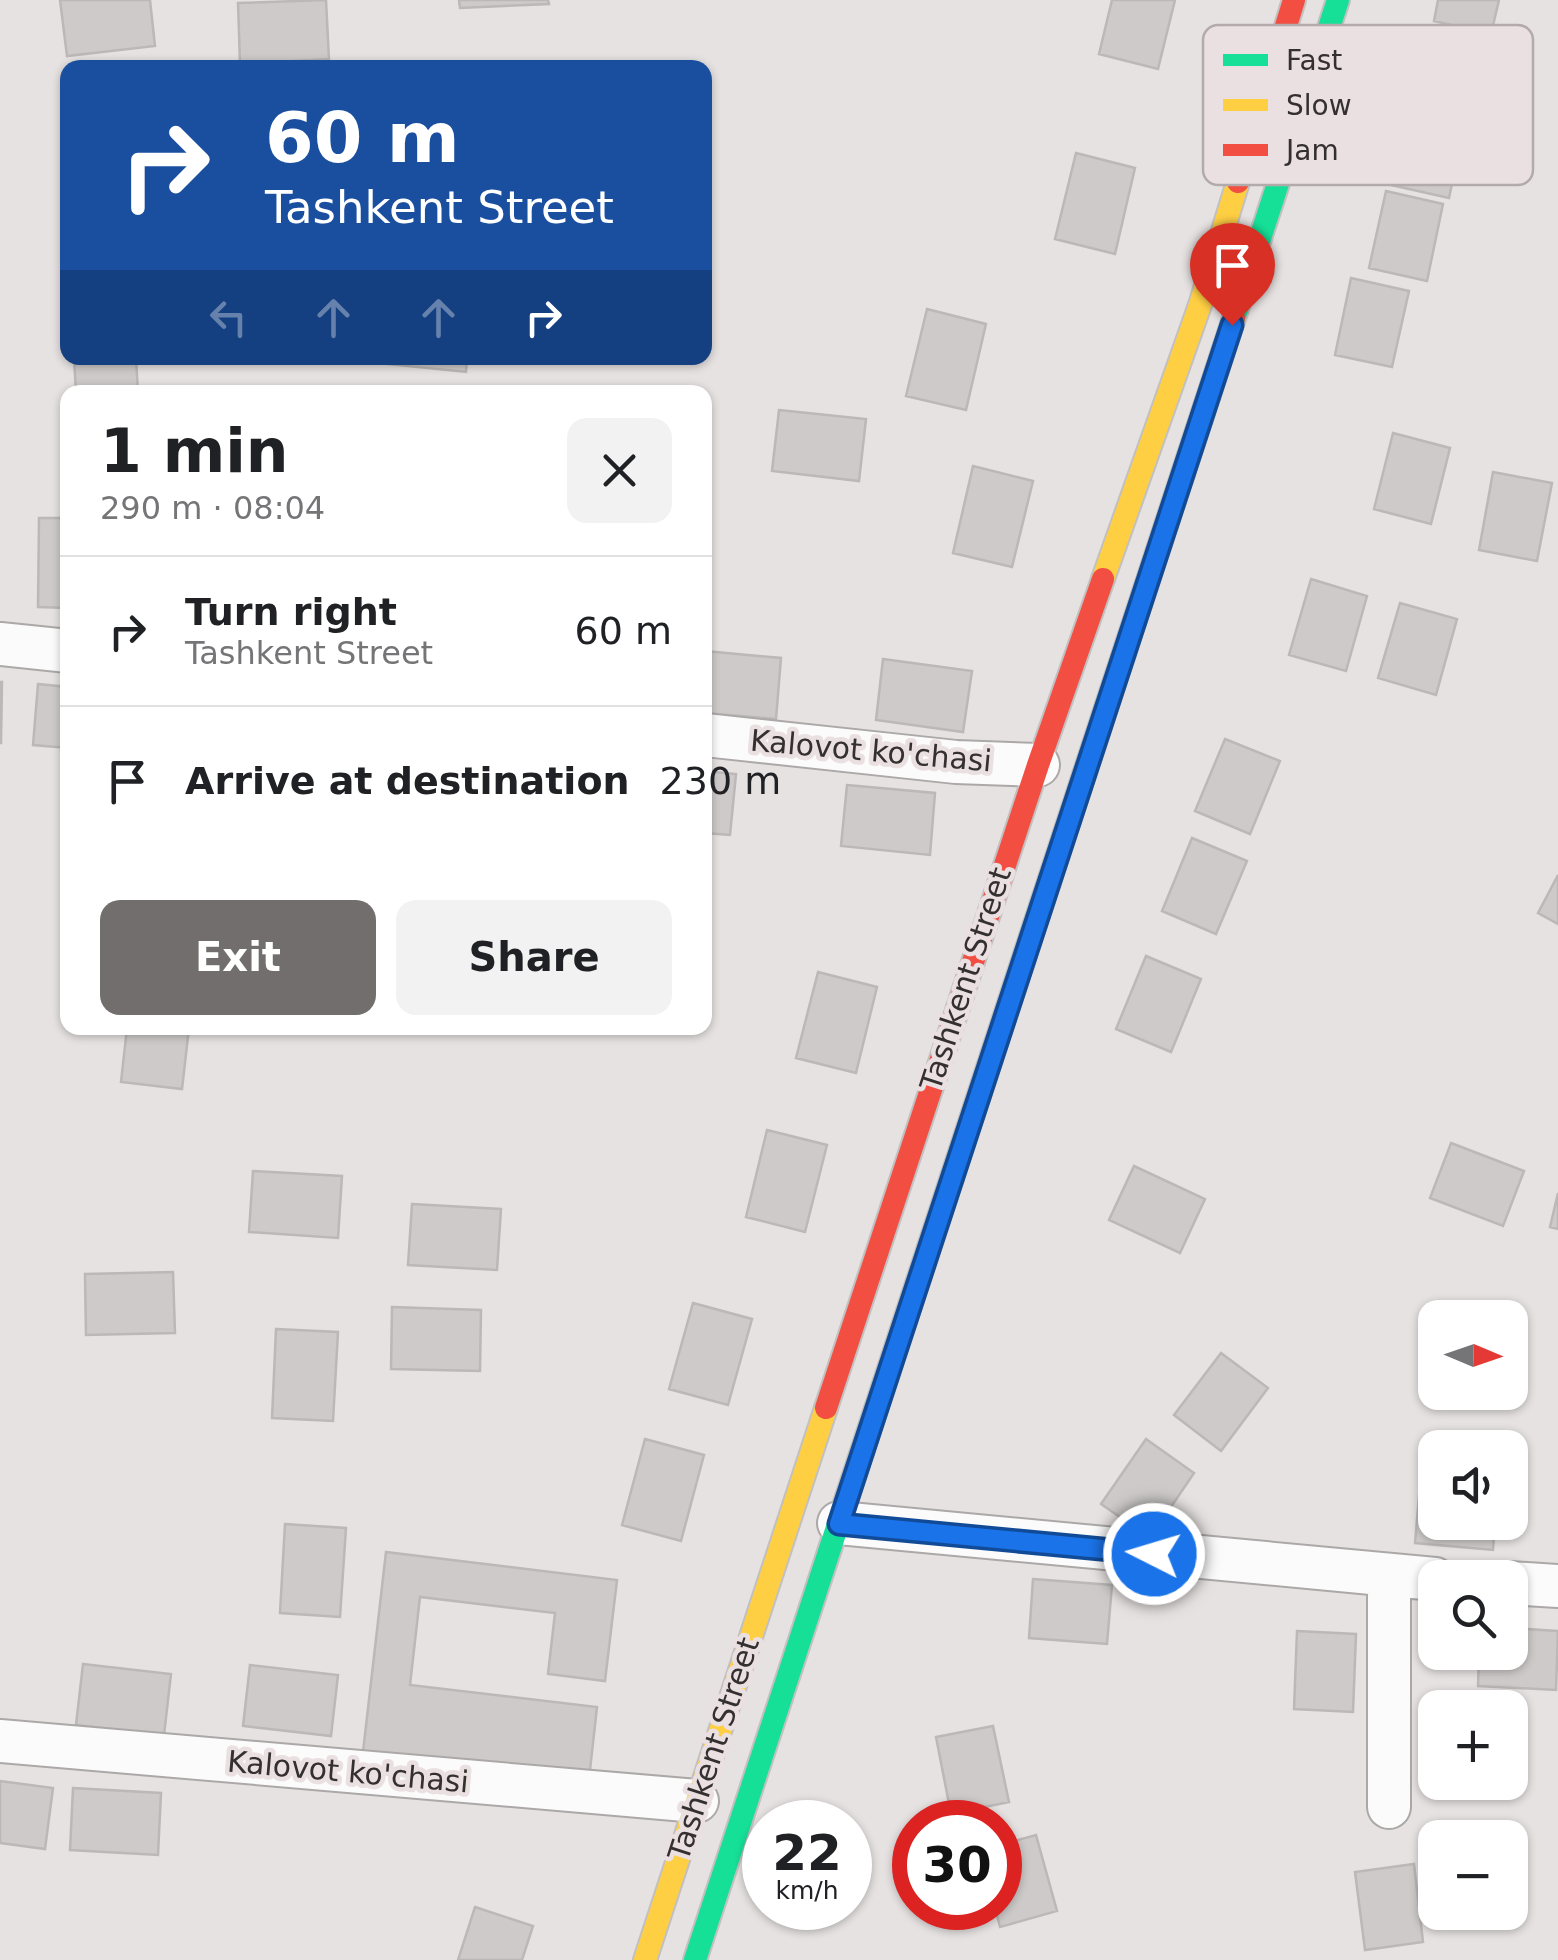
<!DOCTYPE html>
<meta charset="utf-8">
<style>
:root{--surface:#fff;--page:#f2f2f2;--text:#202124;--muted:#757577;--line:#e0e0e0;--accent:#736e6e}
body{margin:0;font-family:"DejaVu Sans",sans-serif;background:var(--page);color:var(--text);height:100vh;display:flex;flex-direction:column;font-size:38px;white-space:nowrap}
*{box-sizing:border-box;margin:0}
p{font-size:32px;color:var(--muted)}
.icon{flex:none;width:55px;height:55px;fill:none;stroke:currentColor;stroke-width:2;stroke-linecap:round;stroke-linejoin:round}
.map{position:relative;flex:1;overflow:hidden}
.panel{position:absolute;left:60px;top:385px;width:652px;height:650px;display:flex;flex-direction:column;background:var(--surface);border-radius:20px;box-shadow:0 2px 8px #0004}
.panel>*{flex:none}
.banner{position:absolute;left:60px;top:60px;width:652px;height:305px;border-radius:20px;box-shadow:0 2px 8px #0004;background:#1a4fa0;color:#fff;overflow:hidden}
.needle{width:65px;rotate:92deg}
.fabs{position:absolute;left:1418px;top:1300px;display:grid;gap:20px}
.fabs a{display:grid;place-items:center;width:110px;height:110px;border-radius:20px;background:var(--surface);box-shadow:0 2px 8px #0004;font-size:50px}
.speed{position:absolute;left:742px;top:1800px;display:flex;gap:20px;font-size:50px;font-weight:700;text-align:center}
.speed>*{display:grid;place-content:center;width:130px;height:130px;border-radius:50%;background:var(--surface);box-shadow:0 2px 8px #0004;line-height:1}
.speed small{font-size:25px;font-weight:400}
.speed .limit{border:15px solid #d22;background:#fff;color:#111}
.pin{position:absolute;display:grid;place-items:center;width:85px;height:85px;color:#fff;margin:-102px -42px;border-radius:50% 50% 50% 0;rotate:-45deg;box-shadow:0 0 10px #0007}
.pin .icon{rotate:45deg}
.me{position:absolute;width:110px;margin:-55px;rotate:275deg;stroke-linejoin:round;filter:drop-shadow(0 0 8px #0008)}
.turn{display:flex;align-items:center;gap:35px;height:210px;padding:0 40px;font-size:45px}
.turn .icon{width:130px;height:130px;stroke-width:2.5}
.turn b{display:block;font-size:70px;line-height:85px}
.lanes{display:flex;align-items:center;height:95px;padding:0 40px;background:#0003;justify-content:center;gap:50px;direction:ltr}
.lanes .off{opacity:.35}
.round{display:grid;place-items:center;flex:none;width:105px;height:105px;border-radius:20px;background:var(--page)}
.headline{display:flex;align-items:center;justify-content:space-between;height:170px;padding:0 40px}
h1{font-size:60px;font-weight:700;line-height:75px}
.button{display:flex;gap:20px;margin-top:auto;padding:20px 40px}
.button a{flex:1;height:115px;border-radius:20px;background:var(--accent);color:#fff;font-size:40px;font-weight:700;line-height:115px;text-align:center}
.button a+a{background:var(--page);color:var(--text)}
ul{padding:0;list-style:none}
li{display:flex;align-items:center;gap:30px;height:150px;padding:0 40px;border-top:2px solid var(--line)}
li div{flex:1}
li b{display:block;font-size:38px}
li em{font-style:normal}
.map>svg:first-child{display:block}
.building{fill:#cecaca;stroke:#bcb8b8;stroke-width:2.5}
.lines{fill:none;stroke-linecap:round;stroke-linejoin:round}
.street-casing{stroke:#aca8a8;stroke-width:46}
.fast-casing{stroke:#c2c0c0;stroke-width:26}
.slow-casing{stroke:#c2c0c0;stroke-width:26}
.jam-casing{stroke:#c2c0c0;stroke-width:26}
.street{stroke:#fbfbfb;stroke-width:42}
.fast{stroke:#16e098;stroke-width:22}
.slow{stroke:#ffcf43;stroke-width:22}
.jam{stroke:#f24e42;stroke-width:22}
.route-casing{stroke:#114b97;stroke-width:25}
.route{stroke:#1a73e8;stroke-width:18}
.labels{text-anchor:middle;stroke-width:9;stroke-linejoin:round;paint-order:stroke}
.street-label{font-size:30px;fill:#343030;stroke:#eadfe1}
.key{fill:#eadfe1;stroke:#b3aaac;stroke-width:2.5}
.key-label{font-size:28px;fill:#343030}
</style>
<div class="map">
<svg width="1558" height="1960" viewBox="0 0 1558 1960">
<rect width="100%" height="100%" fill="#e7e2e2"/>
<path class="building" d="M60,0h90l5,46 -88,10z
M326,0l3,59 -89,5 -2,-61z
M459,0h89l1,4 -89,4z
M1112,0h63l-17,69 -59,-15z
M1438,0h61l-8,34 -57,-13z
M1407,109l58,12 -16,77 -58,-13z
M1076,153l59,15 -20,86 -60,-15z
M1386,191l57,13 -16,77 -58,-13z
M1351,278l58,13 -17,76 -57,-12z
M927,309l59,15 -20,86 -60,-14z
M74,358h62l2,34h-62z
M378,358h89l-1,14 -89,-9z
M779,410l87,9 -7,62 -87,-10z
M1393,433l57,15 -19,76 -57,-15z
M973,466l60,15 -21,86 -59,-14z
M1493,472l59,11 -15,78 -58,-11z
M39,518h29v90l-30,-1z
M1311,579l56,17 -21,75 -57,-16z
M1400,603l57,16 -21,76 -58,-17z
M705,651l76,7 -5,61 -71,-6z
M883,659l89,12 -9,61 -87,-12z
M0,682h2l-1,61h-1z
M38,684l30,3v61l-35,-3z
M1225,739l55,22 -30,73 -55,-23z
M705,771l31,3 -6,61 -25,-2z
M847,785l88,8 -5,62 -89,-9z
M1192,838l55,23 -31,73 -54,-23z
M1558,875v49l-20,-11z
M1146,956l55,23 -30,73 -55,-23z
M818,972l59,15 -21,86 -60,-15z
M127,1028h62l-7,61 -61,-7z
M767,1130l60,15 -22,87 -59,-15z
M1451,1143l73,28 -21,55 -73,-28z
M1134,1166l71,33 -25,54 -71,-33z
M253,1171l89,5 -4,62 -89,-6z
M1558,1193v36l-8,-2z
M412,1204l89,5 -4,61 -89,-5z
M173,1272l2,61 -89,2 -1,-61z
M693,1303l59,16 -24,86 -59,-16z
M392,1307l89,3 -1,61 -89,-2z
M276,1329l62,3 -5,89 -61,-3z
M1221,1353l47,35 -47,63 -47,-36z
M645,1439l59,16 -23,86 -59,-16z
M1146,1439l48,34 -44,65 -49,-34z
M1420,1484l15,1v37h60l-2,28 -78,-7z
M285,1524l61,4 -6,89 -60,-4z
M386,1552l231,28 -12,101 -57,-7 7,-61 -135,-16 -10,88 187,22 -8,72 -226,-27z
M1033,1579l79,6 -5,59 -78,-6z
M1510,1628l48,3 -2,59 -78,-4 1,-34h31z
M1297,1631l59,3 -3,78 -59,-3z
M83,1664l88,10 -7,61 -88,-10z
M250,1665l88,10 -7,61 -88,-10z
M993,1726l16,76 -58,12 -15,-77z
M0,1781l53,7 -8,61 -45,-6z
M73,1788l88,5 -3,62 -88,-5z
M1036,1835l21,76 -57,16 -5,-19h5v-63z
M1414,1864l9,78 -58,8 -10,-78z
M475,1907l58,19 -11,34h-64z"/>
<g class="lines">
<defs>
<path id="street" d="M0,644l68,7
M705,735l251,27 82,3
M839,1523l596,56
M1510,1583l48,3
M0,1741l697,60
M1389,1807v-231"/>
<path id="fast" d="M1234,318l104,-318
M695,1960l257,-783"/>
<path id="slow" d="M1103,579l97,-274 38,-123
M952,1177l127,-387
M645,1960l181,-552"/>
<path id="jam" d="M1238,182l56,-182
M1079,790l155,-472
M826,1408l212,-643 65,-186"/>
</defs>
<use href="#street" class="street-casing"/>
<use href="#fast" class="fast-casing"/>
<use href="#slow" class="slow-casing"/>
<use href="#jam" class="jam-casing"/>
<use href="#street" class="street"/>
<use href="#fast" class="fast"/>
<use href="#slow" class="slow"/>
<use href="#jam" class="jam"/>
</g>
<g class="lines">
<defs>
<path id="route" d="M1154,1554l-315,-30 393,-1199"/>
</defs>
<use href="#route" class="route-casing"/>
<use href="#route" class="route"/>
</g>
<g class="labels">
<g class="street-label">
<text transform="translate(871 751) rotate(5)" y="10">Kalovot ko'chasi</text>
<text transform="translate(966 979) rotate(-72)" y="10">Tashkent Street</text>
<text transform="translate(714 1749) rotate(-72)" y="10">Tashkent Street</text>
<text transform="translate(348 1772) rotate(5)" y="10">Kalovot ko'chasi</text>
</g>
</g>
<rect x="1203" y="25" width="330" height="160" rx="15" class="key"/>
<rect x="1223" y="54" width="45" height="12" fill="#16e098"/>
<rect x="1223" y="99" width="45" height="12" fill="#ffcf43"/>
<rect x="1223" y="144" width="45" height="12" fill="#f24e42"/>
<g class="key-label">
<text x="1286" y="70">Fast</text>
<text x="1286" y="115">Slow</text>
<text x="1286" y="160">Jam</text>
</g>
</svg>
<div class="fabs">
<a><svg class="needle" viewBox="-14 -14 28 28"><path d="M0-13l5 13h-10z" fill="#e53935"/><path d="M0 13l5-13h-10z" fill="#757577"/></svg></a>
<a><svg class="icon" aria-label="sound" viewBox="0 0 24 24"><path d="M4 9h4l5-4v14l-5-4H4zM17 9q2 3 0 6"/></svg></a>
<a><svg class="icon" aria-label="search" viewBox="0 0 24 24"><circle cx="10" cy="10" r="6"/><path d="M15 15l6 6"/></svg></a>
<a>+</a>
<a>−</a>
</div>
<div class="speed"><div>22<small>km/h</small></div><div class="limit">30</div></div>
<div class="pin" style="left:1232px;top:325px;background:#d93025"><svg class="icon" aria-label="arrive" viewBox="0 0 24 24"><path d="M6 21V4h12l-3 4 3 4H6"/></svg></div>
<svg class="me" style="left:1154px;top:1554px" viewBox="-20 -20 40 40"><circle r="17" fill="#1a73e8" stroke="#fff" stroke-width="3"/><path d="M0-11L8 9 0 5-8 9z" fill="#fff"/></svg>
<div class="banner">
<div class="turn"><svg class="icon" aria-label="right" viewBox="0 0 24 24"><path d="M7 20v-9h11M14 6l5 5-5 5"/></svg><div><b>60 m</b>Tashkent Street</div></div>
<div class="lanes"><svg class="icon off" aria-label="left" viewBox="0 0 24 24"><path d="M17 20v-9H6M10 6l-5 5 5 5"/></svg><svg class="icon off" aria-label="ahead" viewBox="0 0 24 24"><path d="M12 20V5M6 11l6-6 6 6"/></svg><svg class="icon off" aria-label="ahead" viewBox="0 0 24 24"><path d="M12 20V5M6 11l6-6 6 6"/></svg><svg class="icon" aria-label="right" viewBox="0 0 24 24"><path d="M7 20v-9h11M14 6l5 5-5 5"/></svg></div>
</div>
<section class="panel">
<div class="headline"><div><h1>1 min</h1><p>290 m · 08:04</p></div><a class="round"><svg class="icon" aria-label="close" viewBox="0 0 24 24"><path d="M6 6l12 12M18 6L6 18"/></svg></a></div>
<ul>
<li><svg class="icon" aria-label="right" viewBox="0 0 24 24"><path d="M7 20v-9h11M14 6l5 5-5 5"/></svg><div><b>Turn right</b><p>Tashkent Street</p></div><em>60 m</em></li>
<li><svg class="icon" aria-label="arrive" viewBox="0 0 24 24"><path d="M6 21V4h12l-3 4 3 4H6"/></svg><div><b>Arrive at destination</b></div><em>230 m</em></li>
</ul>
<div class="button"><a>Exit</a><a>Share</a></div>
</section>
</div>
